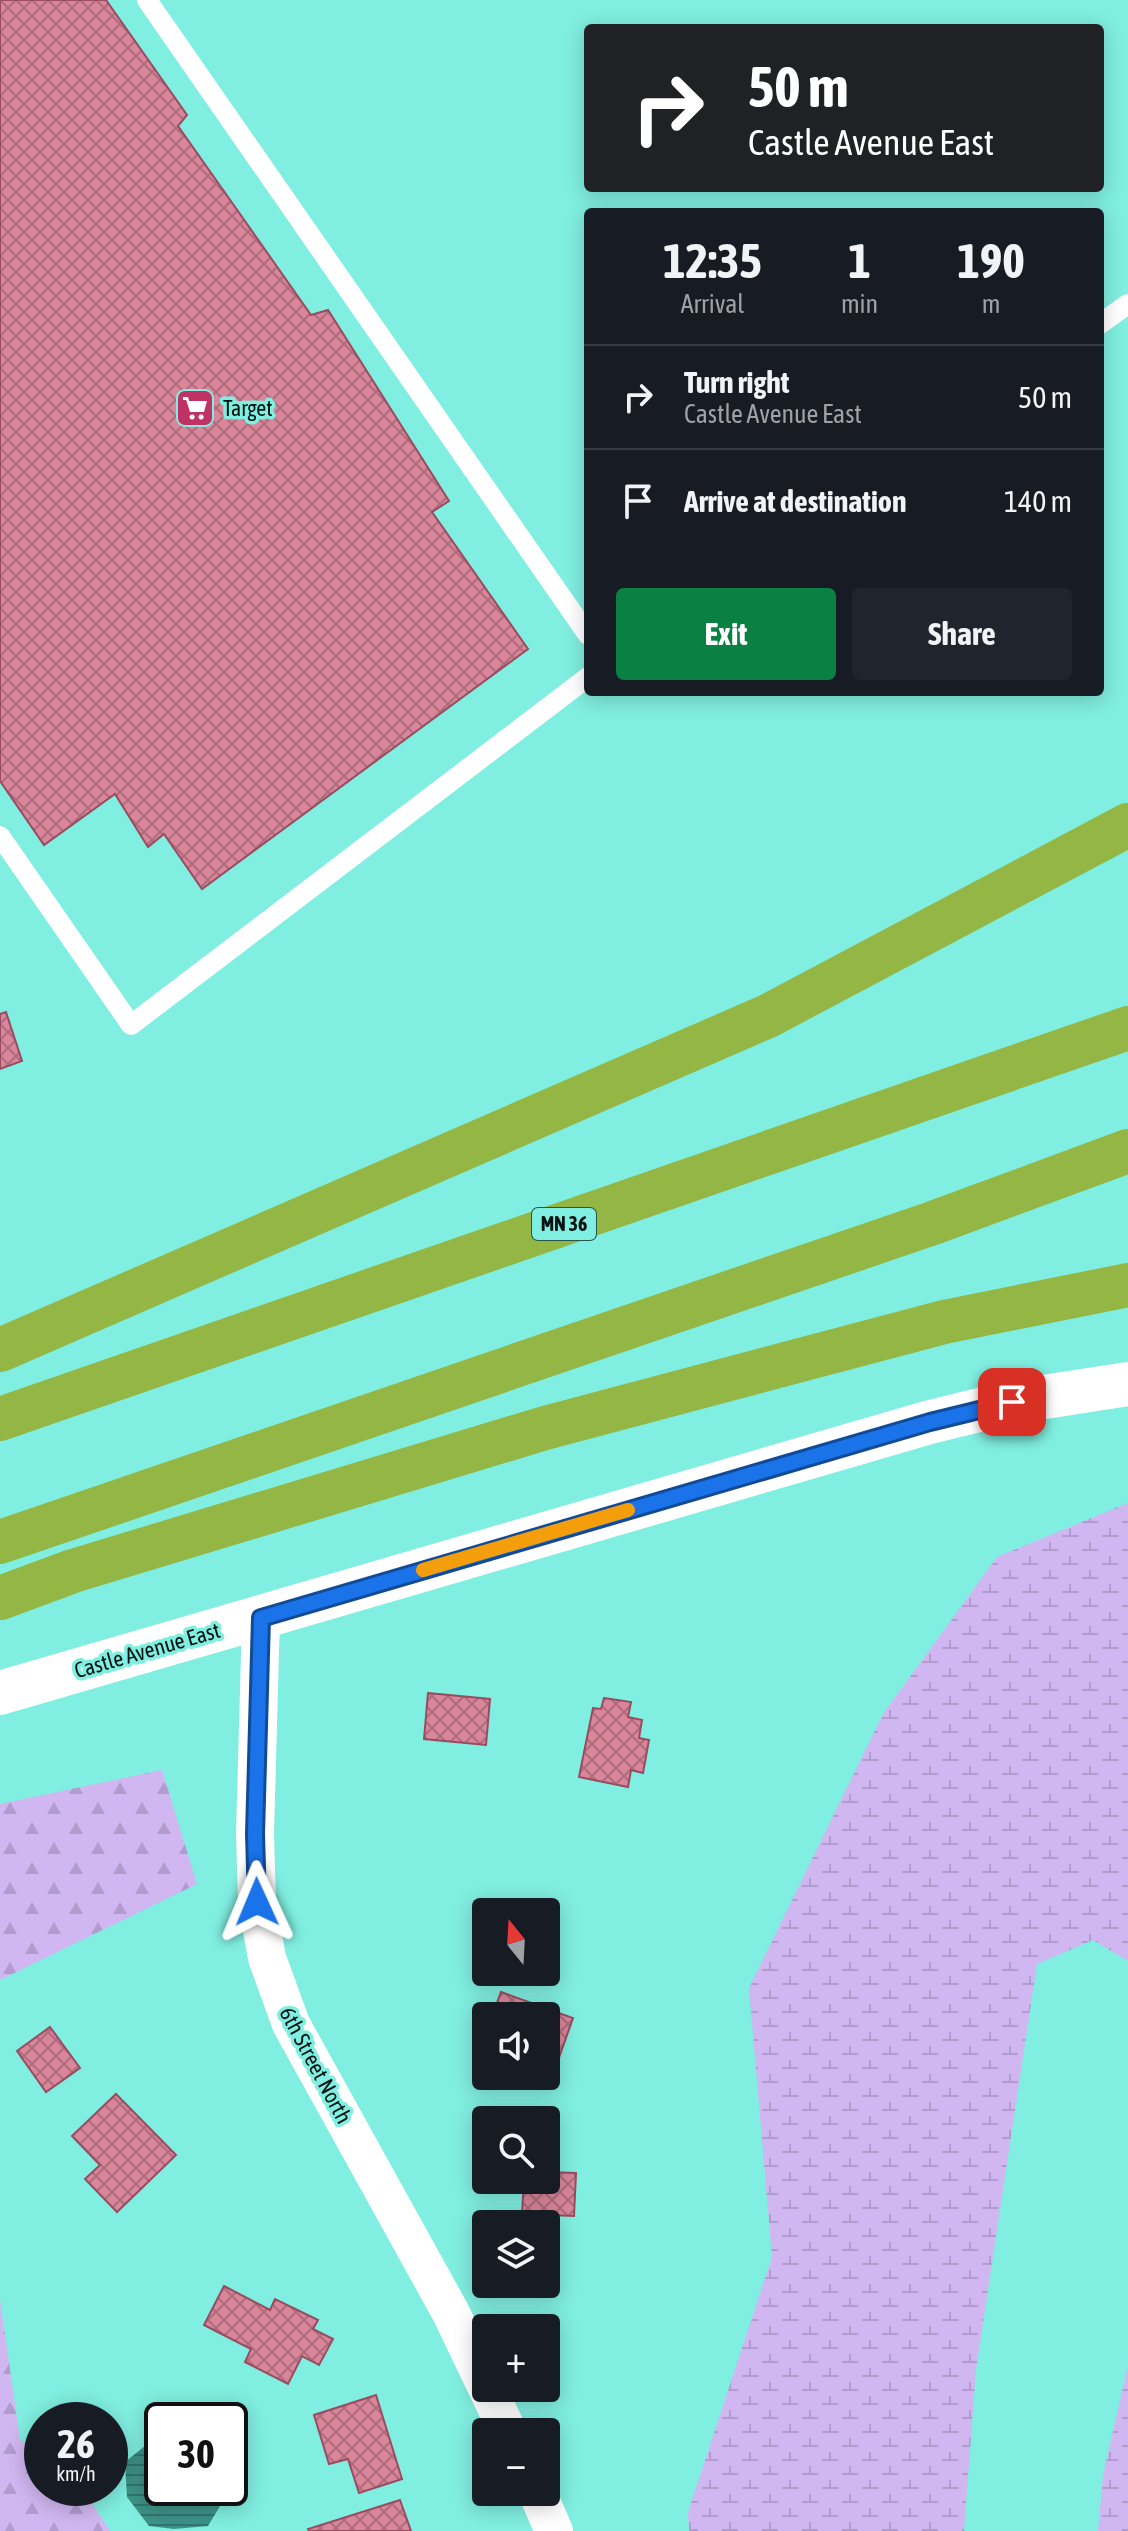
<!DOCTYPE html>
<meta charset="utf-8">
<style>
:root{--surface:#171b24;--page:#20242c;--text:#f1f3f6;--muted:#9ea1a6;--line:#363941;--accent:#0b8043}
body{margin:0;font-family:"Asap Condensed",sans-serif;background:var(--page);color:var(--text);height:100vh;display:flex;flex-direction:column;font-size:30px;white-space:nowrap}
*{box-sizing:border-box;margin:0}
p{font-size:26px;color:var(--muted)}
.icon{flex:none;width:44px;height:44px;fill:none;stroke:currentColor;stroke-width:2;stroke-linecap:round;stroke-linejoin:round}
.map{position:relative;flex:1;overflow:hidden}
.panel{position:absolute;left:584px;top:208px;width:520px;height:488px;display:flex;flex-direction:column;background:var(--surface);border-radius:8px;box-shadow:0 4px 20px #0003}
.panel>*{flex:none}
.banner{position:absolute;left:584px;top:24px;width:520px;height:168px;border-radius:8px;box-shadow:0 4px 20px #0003;background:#202124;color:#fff;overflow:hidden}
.needle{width:52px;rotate:342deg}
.fabs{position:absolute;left:472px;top:1898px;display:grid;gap:16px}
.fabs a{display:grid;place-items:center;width:88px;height:88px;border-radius:8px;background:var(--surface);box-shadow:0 4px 20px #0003;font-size:40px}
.speed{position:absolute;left:24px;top:2402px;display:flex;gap:16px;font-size:40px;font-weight:700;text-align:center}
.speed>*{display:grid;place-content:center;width:104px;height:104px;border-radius:50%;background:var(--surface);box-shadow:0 4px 20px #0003;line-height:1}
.speed small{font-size:20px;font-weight:400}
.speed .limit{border:4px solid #111;border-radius:12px;background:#fff;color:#111}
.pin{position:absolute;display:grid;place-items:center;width:68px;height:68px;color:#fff;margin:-34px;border-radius:16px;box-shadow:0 4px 12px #0006}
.me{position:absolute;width:88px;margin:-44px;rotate:359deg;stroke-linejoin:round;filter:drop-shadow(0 0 6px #0008)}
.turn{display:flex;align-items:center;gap:28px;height:168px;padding:0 32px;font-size:36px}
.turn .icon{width:104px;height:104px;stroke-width:2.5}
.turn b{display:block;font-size:56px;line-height:68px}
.eta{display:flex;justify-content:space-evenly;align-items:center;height:136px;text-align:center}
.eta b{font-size:48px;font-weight:700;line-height:56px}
.cta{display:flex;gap:16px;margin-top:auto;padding:16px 32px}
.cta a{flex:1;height:92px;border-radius:8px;background:var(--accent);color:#fff;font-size:32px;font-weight:700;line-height:92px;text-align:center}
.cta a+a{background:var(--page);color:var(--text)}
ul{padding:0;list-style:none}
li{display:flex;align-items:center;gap:24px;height:104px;padding:0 32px;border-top:2px solid var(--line)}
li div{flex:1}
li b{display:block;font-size:30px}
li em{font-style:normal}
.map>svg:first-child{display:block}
.forest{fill:url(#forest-firs)}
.wetland{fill:url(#wetland-marsh)}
.water{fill:url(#water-rules)}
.building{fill:url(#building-cross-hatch);stroke:#994c60;stroke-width:2}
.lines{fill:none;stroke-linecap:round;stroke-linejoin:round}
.service{stroke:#fff;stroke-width:20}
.minor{stroke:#fff;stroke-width:38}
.tertiary{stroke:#fff;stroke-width:44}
.motorway{stroke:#93b645;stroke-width:44}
.route-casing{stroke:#114b97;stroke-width:20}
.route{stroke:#1a73e8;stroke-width:14}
.slow{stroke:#f59e0b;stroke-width:14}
.labels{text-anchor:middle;stroke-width:7;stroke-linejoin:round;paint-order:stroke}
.shield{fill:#80eee0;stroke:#26554e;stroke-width:2}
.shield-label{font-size:20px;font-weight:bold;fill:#001310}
.poi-label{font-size:22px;fill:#001310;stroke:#80eee0;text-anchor:start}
.street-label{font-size:22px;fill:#001310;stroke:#80eee0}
</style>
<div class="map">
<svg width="1128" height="2531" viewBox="0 0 1128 2531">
<defs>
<pattern id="forest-firs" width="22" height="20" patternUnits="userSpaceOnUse" patternTransform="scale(2)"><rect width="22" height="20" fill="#d0b7f1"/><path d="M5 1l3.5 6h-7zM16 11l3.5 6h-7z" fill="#b19cce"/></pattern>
<pattern id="wetland-marsh" width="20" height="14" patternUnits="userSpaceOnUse" patternTransform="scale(2)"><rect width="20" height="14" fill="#d0b7f1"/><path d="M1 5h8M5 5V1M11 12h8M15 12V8" fill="none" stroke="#b19cce"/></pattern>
<pattern id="water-rules" width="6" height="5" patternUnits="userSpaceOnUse" patternTransform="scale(2)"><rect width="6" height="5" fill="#3d9288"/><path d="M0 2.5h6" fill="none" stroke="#31766e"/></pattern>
<pattern id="building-cross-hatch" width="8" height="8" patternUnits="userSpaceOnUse" patternTransform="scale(2)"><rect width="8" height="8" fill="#d9869a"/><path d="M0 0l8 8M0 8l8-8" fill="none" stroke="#ae6c7c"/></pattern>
</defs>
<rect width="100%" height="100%" fill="#80eee0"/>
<path class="forest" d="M162,1770l35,114 -197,96v-176z
M0,2300l20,139 22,19v30h34l16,15 18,28h-110z"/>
<path class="wetland" d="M1128,1503v458l-35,-21 -56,24 -61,406 -12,161h-275l-1,-19 84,-255 -23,-269 134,-274 114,-157z
M1128,2365v166h-30l5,-56z"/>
<path class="water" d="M162,2438v50h68v-21l5,14 -27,45 -34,3 -25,-3 -22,-29 -2,-35 26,-21z"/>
<path class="building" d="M0,0h106l81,115 -9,11 133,189 17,-5 121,191 -17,11 96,137 -326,240 -38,-55 -16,13 -33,-53 -71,51 -44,-64z
M6,1012l16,49 -22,8v-55z
M428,1693l62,6 -4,46 -62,-6z
M604,1698l27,4 -3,15 14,3 -3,18 10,2 -6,33 -12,-3 -3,17 -49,-10 14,-69 8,1z
M501,1992l72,26 -18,51 -9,-4v-49h-54z
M50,2027l30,41 -34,24 -29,-41z
M116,2094l60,61 -59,57 -32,-33 15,-14 -28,-29z
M546,2172l30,1 -2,43 -52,-2 2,-34h22z
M224,2286l46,24 5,-11 43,21 -5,9 20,10 -14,26 -17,-9 -14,28 -43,-22 6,-13 -47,-24z
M376,2395l26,84 -43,14 -11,-34 -19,5 -15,-49z
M400,2500l11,31h-102l-1,-2z"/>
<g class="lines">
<path class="service" d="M147,0l441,635
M1100,324l28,-20
M0,836l131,189 457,-348"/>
<path class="minor" d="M261,1618l-6,216 2,68 10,56 24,66 160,289 35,73
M487,2388l21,44
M537,2492l17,39"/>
<path class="tertiary" d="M0,1693l930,-271 82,-20 116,-18"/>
<path class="motorway" d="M0,1350l768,-334 360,-191
M0,1419l1128,-391
M0,1542l933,-319 195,-72
M0,1598l73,-27 472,-143 399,-106 184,-37"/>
</g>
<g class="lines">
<defs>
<path id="route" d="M257,1902l-2,-68 6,-216 669,-196 82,-20"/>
</defs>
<use href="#route" class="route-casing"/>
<use href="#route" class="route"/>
<path class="slow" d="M423,1570l205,-60"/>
</g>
<defs>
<symbol id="supermarket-square" viewBox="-11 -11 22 22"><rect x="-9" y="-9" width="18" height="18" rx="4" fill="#bf3263" stroke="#80eee0"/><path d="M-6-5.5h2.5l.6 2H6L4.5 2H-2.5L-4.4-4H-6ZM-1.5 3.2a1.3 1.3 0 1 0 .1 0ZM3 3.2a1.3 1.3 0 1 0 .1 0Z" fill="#fff"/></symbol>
</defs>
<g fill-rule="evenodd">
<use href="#supermarket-square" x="173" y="386" width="44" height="44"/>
</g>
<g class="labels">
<rect class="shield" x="532" y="1208" width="64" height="32" rx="6"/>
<g class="shield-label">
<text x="564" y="1231">MN 36</text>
</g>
<g class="poi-label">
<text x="223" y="416">Target</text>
</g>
<g class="street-label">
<text transform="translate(147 1650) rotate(-16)" y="8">Castle Avenue East</text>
<text transform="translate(316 2065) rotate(62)" y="8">6th Street North</text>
</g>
</g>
</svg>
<div class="fabs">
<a><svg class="needle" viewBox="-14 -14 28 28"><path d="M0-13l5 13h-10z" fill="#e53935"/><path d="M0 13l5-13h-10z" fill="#9ea1a6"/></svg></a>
<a><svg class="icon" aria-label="sound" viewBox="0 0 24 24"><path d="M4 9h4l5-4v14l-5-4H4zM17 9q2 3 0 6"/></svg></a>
<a><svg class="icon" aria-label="search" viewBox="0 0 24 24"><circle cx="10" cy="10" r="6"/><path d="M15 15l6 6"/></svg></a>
<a><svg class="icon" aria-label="layers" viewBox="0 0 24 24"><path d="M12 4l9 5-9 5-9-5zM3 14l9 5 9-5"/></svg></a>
<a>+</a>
<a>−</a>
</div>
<div class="speed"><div>26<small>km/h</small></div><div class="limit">30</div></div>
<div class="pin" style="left:1012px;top:1402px;background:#d93025"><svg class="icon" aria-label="arrive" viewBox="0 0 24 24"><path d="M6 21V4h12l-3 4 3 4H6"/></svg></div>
<svg class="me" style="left:257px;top:1902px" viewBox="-20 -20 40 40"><path d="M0-17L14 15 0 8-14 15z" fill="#1a73e8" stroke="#fff" stroke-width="4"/></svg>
<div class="banner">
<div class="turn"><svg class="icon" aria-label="right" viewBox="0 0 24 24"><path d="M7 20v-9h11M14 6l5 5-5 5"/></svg><div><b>50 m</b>Castle Avenue East</div></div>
</div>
<section class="panel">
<div class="eta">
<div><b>12:35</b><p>Arrival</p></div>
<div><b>1</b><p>min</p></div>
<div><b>190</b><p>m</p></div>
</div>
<ul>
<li><svg class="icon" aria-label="right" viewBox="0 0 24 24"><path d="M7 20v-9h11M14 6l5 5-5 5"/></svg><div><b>Turn right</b><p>Castle Avenue East</p></div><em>50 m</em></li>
<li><svg class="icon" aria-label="arrive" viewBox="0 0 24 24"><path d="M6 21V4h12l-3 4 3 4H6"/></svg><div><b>Arrive at destination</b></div><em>140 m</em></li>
</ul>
<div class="cta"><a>Exit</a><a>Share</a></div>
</section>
</div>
